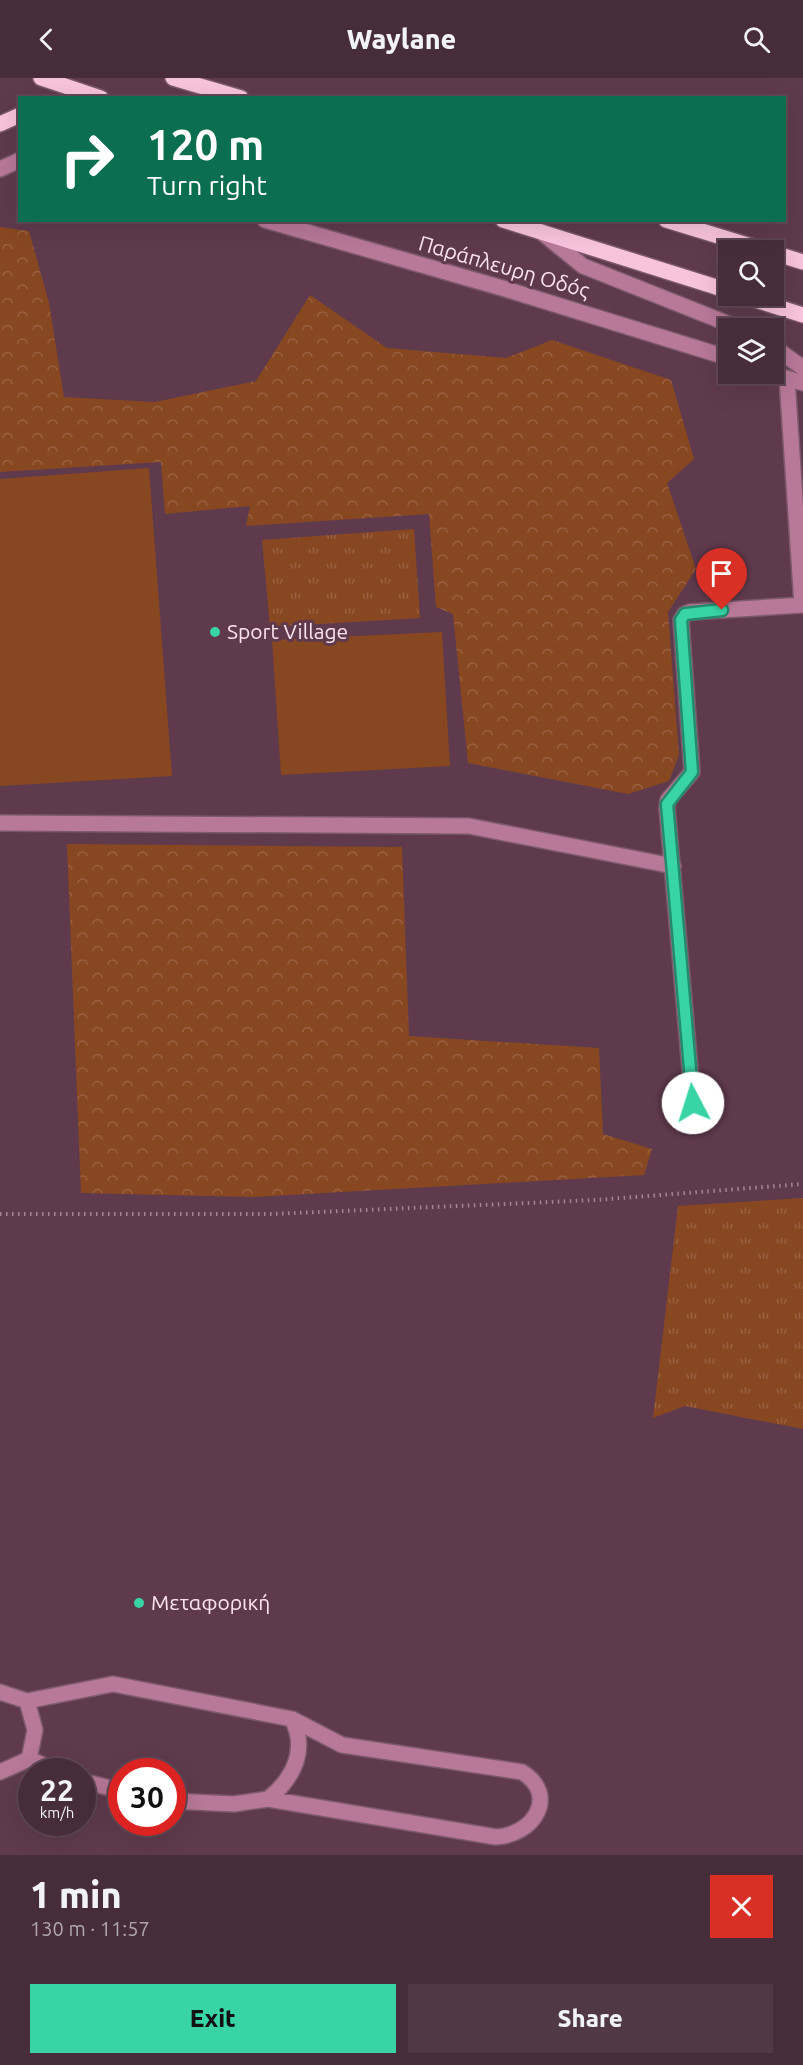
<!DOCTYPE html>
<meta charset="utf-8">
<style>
:root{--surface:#472c3a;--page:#513845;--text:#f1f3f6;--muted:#b0a7af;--line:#5f4854;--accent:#38d4a6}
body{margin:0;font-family:Ubuntu,sans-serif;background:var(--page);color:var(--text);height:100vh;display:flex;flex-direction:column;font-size:22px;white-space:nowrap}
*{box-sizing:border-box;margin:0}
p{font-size:20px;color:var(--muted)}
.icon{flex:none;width:33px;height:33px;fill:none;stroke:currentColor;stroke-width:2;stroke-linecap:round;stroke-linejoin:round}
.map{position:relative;height:1777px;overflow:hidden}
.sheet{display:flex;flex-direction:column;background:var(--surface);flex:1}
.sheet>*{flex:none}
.banner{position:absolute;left:18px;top:18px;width:768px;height:126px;border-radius:0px;box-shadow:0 6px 24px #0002,0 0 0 2px var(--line);background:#0b6e4f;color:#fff;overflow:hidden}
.tools{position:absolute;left:718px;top:162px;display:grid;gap:12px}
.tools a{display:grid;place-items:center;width:66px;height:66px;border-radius:0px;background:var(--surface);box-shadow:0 6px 24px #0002,0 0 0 2px var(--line);font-size:30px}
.speed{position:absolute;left:18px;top:1680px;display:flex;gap:12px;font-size:30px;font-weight:700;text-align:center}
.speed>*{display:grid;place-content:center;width:78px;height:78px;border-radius:50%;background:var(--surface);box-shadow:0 6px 24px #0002,0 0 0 2px var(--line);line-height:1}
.speed small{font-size:15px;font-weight:400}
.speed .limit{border:9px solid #d22;background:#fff;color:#111}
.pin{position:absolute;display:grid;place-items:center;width:51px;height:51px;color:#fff;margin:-62px -26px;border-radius:50% 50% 50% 0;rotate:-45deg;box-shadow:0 0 6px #0007}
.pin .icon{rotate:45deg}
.me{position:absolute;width:66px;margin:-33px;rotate:355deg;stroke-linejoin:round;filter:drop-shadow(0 0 4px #0008)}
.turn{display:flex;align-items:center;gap:21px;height:126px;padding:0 30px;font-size:27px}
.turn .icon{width:78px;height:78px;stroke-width:2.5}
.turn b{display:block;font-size:42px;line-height:51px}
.round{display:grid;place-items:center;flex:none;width:63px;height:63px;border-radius:0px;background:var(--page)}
.head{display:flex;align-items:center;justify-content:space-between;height:102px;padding:0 30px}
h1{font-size:36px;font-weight:800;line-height:45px}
.button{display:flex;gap:12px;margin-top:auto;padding:12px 30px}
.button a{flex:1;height:69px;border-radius:0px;background:var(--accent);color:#111;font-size:24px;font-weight:800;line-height:69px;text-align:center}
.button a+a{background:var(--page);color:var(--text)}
header{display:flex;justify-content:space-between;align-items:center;height:78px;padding:0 30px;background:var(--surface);font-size:27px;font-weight:800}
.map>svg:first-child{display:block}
.grass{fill:url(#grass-tufts)}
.forest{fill:url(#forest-crowns)}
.pitch{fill:#874721}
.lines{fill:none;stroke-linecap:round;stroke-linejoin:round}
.minor-casing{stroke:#7b596a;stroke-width:18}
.major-casing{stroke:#7b596a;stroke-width:18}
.path{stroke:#a48595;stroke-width:4;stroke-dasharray:1.5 4.5;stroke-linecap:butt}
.minor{stroke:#b87898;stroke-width:15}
.major{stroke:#f8c3dc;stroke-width:15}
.route-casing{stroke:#248a6c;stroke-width:15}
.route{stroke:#38d4a6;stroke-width:10}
.poi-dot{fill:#38d4a6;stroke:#5f3a4d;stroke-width:2}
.labels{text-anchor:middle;stroke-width:6;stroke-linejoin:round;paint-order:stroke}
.street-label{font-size:21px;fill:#fde5f0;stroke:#5f3a4d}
.poi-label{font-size:21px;fill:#fde5f0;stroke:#5f3a4d;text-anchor:start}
</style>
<header><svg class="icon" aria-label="back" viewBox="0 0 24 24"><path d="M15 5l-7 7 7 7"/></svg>Waylane<svg class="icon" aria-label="search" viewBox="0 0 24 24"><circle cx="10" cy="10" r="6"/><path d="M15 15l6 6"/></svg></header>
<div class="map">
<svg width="803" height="1777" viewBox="0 0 803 1777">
<defs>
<pattern id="grass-tufts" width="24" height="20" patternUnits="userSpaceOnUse" patternTransform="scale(1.5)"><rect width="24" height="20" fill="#874721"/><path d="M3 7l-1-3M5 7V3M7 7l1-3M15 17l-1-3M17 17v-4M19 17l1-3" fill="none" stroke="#996142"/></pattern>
<pattern id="forest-crowns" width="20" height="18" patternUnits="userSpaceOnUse" patternTransform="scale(1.5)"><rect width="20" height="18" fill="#874721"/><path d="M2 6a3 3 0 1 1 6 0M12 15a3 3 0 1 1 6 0" fill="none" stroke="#996142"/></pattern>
</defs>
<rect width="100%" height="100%" fill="#5f3a4d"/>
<path class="grass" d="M414,451l6,89 -150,9 -8,-87z
M803,1120v231l-118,-23 -32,12 25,-212z"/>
<path class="forest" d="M0,149l29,4 20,72 15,94 91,5 101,-21 54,-86 77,53 119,10 46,-18 119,40 23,79 -27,24 29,86 -28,43 11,143 -10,26 -41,13 -160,-31 -15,-149 -17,-7 -7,-93 -183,12 4,-20 -85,8 -4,-52 -161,10z
M67,766l335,3 7,189 190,12 4,86 49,15 -8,26 -392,22 -171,-4z"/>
<path class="pitch" d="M149,390l23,308 -172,10v-307z
M442,554l8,134 -169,9 -9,-135z"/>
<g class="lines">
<defs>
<path id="minor" d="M0,91l20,-9
M265,142l237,68 227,70
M540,153l43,35 156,62
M774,269l29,21
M773,296l30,9
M787,301l15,226
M0,745l469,3 204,40
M693,1025l-26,-295 1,-8 24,-28 -11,-152 4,-6 5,-2 113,-7
M0,1614l27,9 86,-17 179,35 50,26 180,27c37,23 12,63 -26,65l-228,-38 -34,5 -62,-3
M27,1623l8,29 -6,29
M0,1694l29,-13 30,13
M82,1703l40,10
M268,1721c25,-20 40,-49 24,-80"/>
<path id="major" d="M41,0l60,20
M173,0l68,20
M0,46l20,-9
M503,142l226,71
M666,142l98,30
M774,175l29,9
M743,218l60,19"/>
</defs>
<use href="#minor" class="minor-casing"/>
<use href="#major" class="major-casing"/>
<path class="path" d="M0,1136h272l324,-14 207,-16"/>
<use href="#minor" class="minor"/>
<use href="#major" class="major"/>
</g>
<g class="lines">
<defs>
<path id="route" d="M693,1025l-26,-299 25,-32 -11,-152 4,-6 37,-4"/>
</defs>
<use href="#route" class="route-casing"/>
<use href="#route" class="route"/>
</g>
<g class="poi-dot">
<circle cx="215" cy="554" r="6"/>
<circle cx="139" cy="1525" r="6"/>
</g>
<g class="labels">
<g class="street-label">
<text transform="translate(504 189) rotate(16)" y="7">Παράπλευρη Οδός</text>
</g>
<g class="poi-label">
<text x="227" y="561">Sport Village</text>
<text x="151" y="1532">Μεταφορική</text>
</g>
</g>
</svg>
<div class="tools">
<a><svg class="icon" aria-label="search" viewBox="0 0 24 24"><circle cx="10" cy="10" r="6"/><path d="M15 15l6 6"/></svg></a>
<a><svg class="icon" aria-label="layers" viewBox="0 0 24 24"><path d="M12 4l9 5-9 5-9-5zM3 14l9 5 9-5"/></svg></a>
</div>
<div class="speed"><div>22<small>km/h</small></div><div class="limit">30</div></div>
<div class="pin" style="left:722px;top:532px;background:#d93025"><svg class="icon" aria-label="arrive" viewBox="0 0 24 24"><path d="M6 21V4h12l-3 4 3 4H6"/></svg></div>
<svg class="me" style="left:693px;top:1025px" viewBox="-20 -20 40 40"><circle r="19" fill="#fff"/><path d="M0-13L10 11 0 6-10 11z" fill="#38d4a6"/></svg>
<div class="banner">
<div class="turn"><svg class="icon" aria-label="right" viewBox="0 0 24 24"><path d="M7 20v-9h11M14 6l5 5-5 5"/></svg><div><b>120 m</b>Turn right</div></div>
</div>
</div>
<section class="sheet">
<div class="head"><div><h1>1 min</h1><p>130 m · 11:57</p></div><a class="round" style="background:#d93025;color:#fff"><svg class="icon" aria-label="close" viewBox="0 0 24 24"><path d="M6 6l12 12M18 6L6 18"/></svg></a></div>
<div class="button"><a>Exit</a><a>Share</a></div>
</section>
